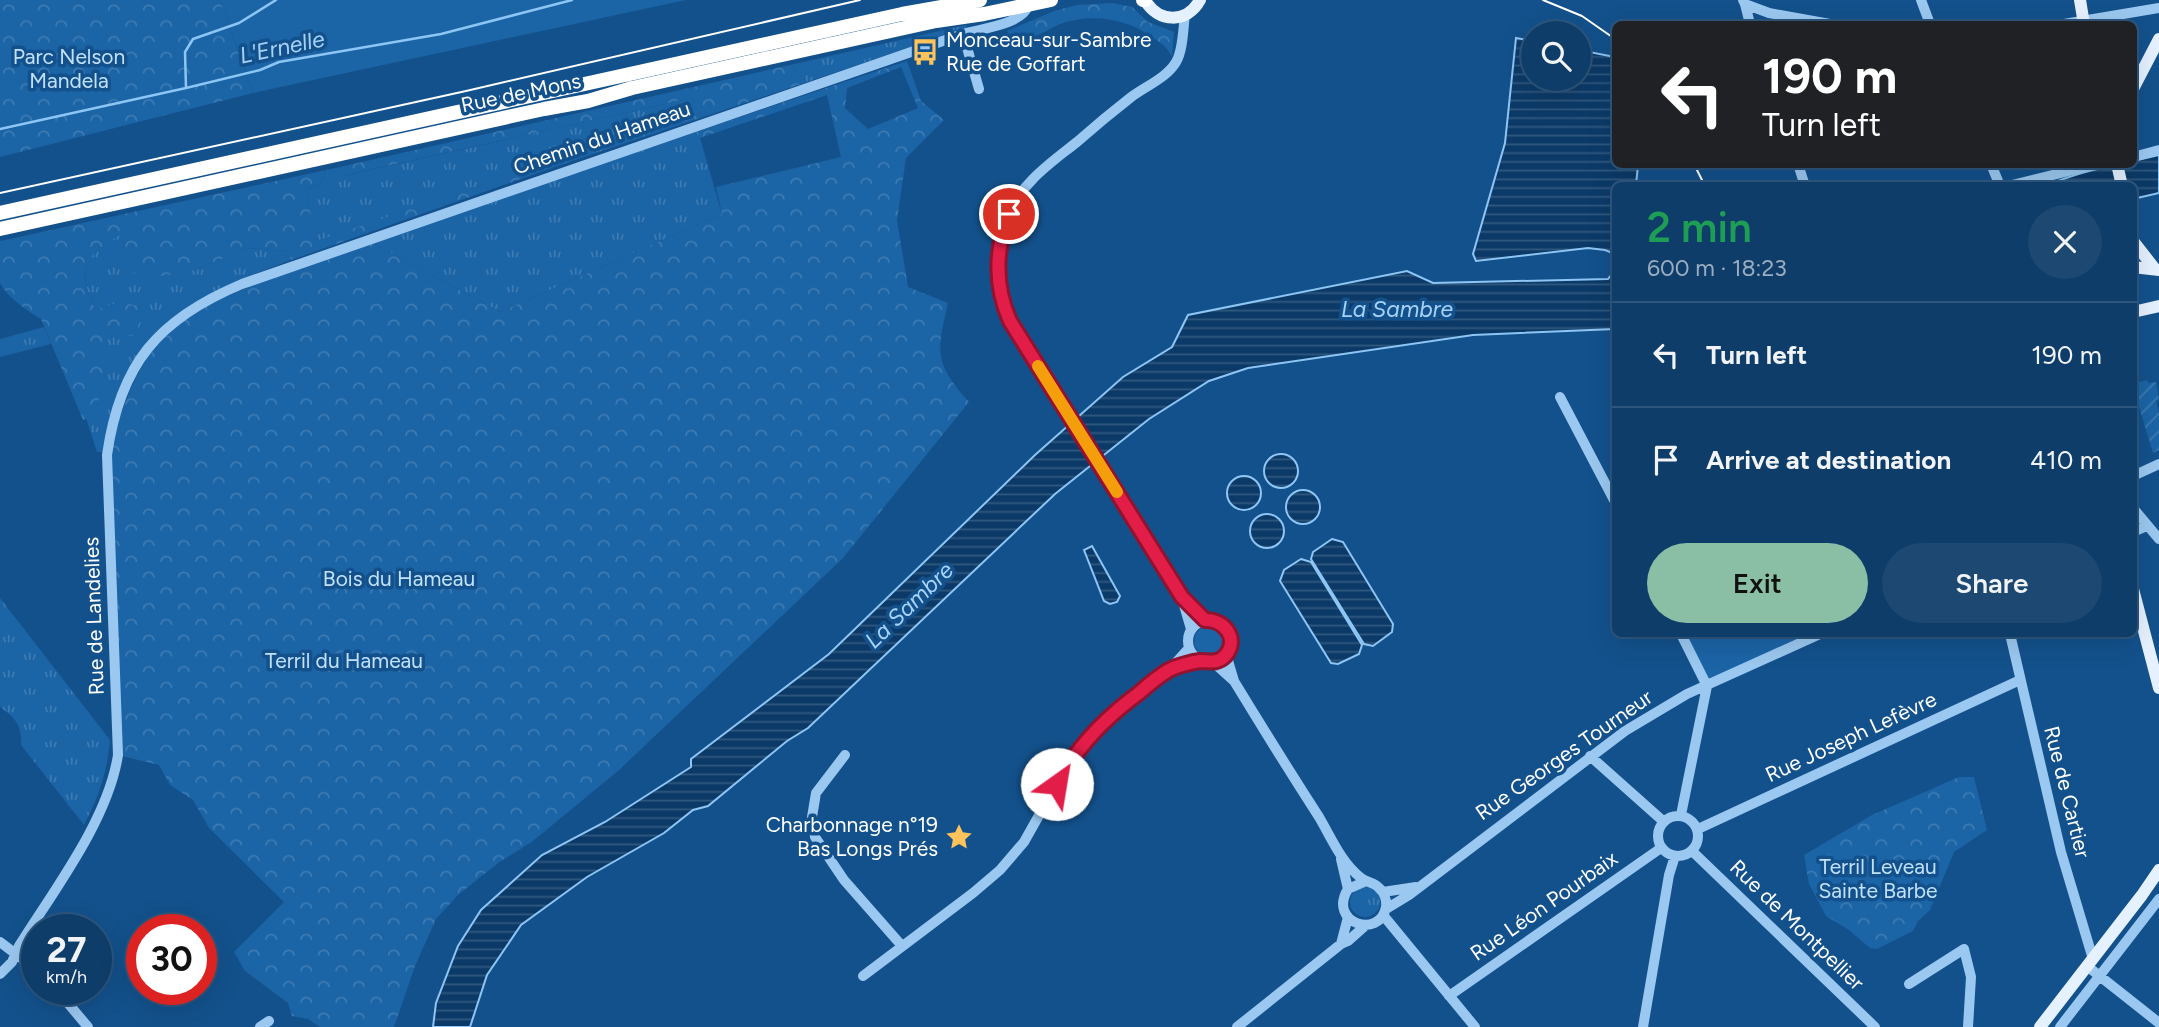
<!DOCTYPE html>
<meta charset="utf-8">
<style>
:root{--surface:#0e3d69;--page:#1c4871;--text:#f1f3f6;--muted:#9baec0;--line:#2e567d;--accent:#8abfa5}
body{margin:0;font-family:Figtree,sans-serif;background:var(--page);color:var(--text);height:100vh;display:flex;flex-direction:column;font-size:26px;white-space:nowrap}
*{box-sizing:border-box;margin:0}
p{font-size:23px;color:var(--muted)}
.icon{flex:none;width:38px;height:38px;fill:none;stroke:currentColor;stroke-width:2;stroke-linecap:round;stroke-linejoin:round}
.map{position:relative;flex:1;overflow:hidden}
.sheet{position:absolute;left:1612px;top:182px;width:525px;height:455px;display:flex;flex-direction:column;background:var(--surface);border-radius:10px;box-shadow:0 7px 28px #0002,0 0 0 2px var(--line)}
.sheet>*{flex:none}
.guide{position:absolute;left:1612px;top:21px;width:525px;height:147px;border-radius:10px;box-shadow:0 7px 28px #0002,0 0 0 2px var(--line);background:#202124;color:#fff;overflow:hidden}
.controls{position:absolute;left:1521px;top:21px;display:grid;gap:14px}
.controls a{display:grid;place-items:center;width:70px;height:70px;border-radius:50%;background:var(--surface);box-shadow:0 7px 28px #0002,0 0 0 2px var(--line);font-size:35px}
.speed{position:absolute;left:21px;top:914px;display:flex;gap:14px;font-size:35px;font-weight:700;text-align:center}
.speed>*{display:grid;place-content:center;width:91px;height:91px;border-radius:50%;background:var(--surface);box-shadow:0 7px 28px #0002,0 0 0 2px var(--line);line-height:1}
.speed small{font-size:18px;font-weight:400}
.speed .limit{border:10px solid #d22;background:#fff;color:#111}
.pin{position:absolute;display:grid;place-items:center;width:60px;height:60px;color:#fff;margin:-30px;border:4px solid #fff;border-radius:50%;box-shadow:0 2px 7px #0007}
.me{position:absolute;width:77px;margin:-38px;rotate:32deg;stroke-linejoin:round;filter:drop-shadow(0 0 5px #0008)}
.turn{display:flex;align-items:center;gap:24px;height:147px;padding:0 35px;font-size:32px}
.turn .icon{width:91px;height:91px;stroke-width:2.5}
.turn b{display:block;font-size:49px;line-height:60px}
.round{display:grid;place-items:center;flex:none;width:74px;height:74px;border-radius:37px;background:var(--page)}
.overview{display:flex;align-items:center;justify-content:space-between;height:119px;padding:0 35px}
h1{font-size:42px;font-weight:600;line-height:52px;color:#1e9e55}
.action{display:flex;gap:14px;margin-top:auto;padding:14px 35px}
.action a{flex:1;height:80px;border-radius:42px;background:var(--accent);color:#111;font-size:28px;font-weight:600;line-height:80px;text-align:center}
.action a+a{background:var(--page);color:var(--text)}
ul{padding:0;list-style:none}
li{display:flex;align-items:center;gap:21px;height:105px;padding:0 35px;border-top:2px solid var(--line)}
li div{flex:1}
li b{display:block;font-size:26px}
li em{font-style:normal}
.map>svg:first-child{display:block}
.grass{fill:url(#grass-tufts)}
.forest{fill:url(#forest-crowns);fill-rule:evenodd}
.park{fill:#1b64a6}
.garden{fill:url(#garden-furrows)}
.water{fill:url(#water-rules);stroke:#8dc5f4;stroke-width:2}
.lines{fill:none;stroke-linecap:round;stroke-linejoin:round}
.stream{stroke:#8dc5f4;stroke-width:2.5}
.minor{stroke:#9bc8f0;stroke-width:10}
.major{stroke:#e5f1ff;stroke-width:12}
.highway{stroke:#fff;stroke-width:14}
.tram{stroke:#fff;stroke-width:2}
.route-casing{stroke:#92132f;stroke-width:18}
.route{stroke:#e11d48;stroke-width:12}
.slow{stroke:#f59e0b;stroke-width:12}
.labels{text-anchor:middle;stroke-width:7;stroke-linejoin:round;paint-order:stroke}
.poi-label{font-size:21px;fill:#fff;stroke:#13518c;text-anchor:start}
.park-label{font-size:21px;fill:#c2e1fc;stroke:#13518c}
.street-label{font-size:21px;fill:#fff;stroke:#13518c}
.water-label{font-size:23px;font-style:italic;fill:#a7d2f8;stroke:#13518c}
</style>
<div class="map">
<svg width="2159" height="1027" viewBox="0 0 2159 1027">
<defs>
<pattern id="grass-tufts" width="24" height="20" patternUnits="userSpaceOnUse" patternTransform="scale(1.75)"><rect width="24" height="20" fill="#1b64a6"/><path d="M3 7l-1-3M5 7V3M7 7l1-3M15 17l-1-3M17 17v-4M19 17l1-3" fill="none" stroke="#3d7bb3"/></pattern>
<pattern id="forest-crowns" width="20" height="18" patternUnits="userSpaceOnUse" patternTransform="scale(1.75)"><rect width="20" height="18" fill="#1b64a6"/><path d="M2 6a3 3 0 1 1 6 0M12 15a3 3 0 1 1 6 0" fill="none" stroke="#3d7bb3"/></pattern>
<pattern id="garden-furrows" width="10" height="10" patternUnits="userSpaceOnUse" patternTransform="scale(1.75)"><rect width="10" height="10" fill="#1b64a6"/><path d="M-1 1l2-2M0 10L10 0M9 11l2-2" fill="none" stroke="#3d7bb3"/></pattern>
<pattern id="water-rules" width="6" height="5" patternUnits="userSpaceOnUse" patternTransform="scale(1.75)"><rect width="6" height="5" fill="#0c3a68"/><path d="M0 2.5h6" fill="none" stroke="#30587f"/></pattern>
</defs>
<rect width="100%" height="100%" fill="#13518c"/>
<path class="grass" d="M966,25l1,3 -160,54 -17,-17z
M692,98l11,15 -73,23 2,5 -60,20 -4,-5 -252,86 -10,-53 14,-4 6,-15 14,-3 3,9z
M698,131l24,83 -222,98 -127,-69z
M123,233v16l73,21 51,-22 40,3 4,9c-66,25 -130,49 -165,114 -12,24 -16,52 -23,78h-6l-11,-34 6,-2 12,-29 -1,-50 17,-35 -24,8c-11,-22 -18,-42 2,-63 6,-6 17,-10 25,-14z
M44,327l7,17 -51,13v-18z
M0,598l110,142c-3,33 -11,56 -26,85l-63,-80c1,-21 -6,-27 -21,-38z
M1194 641a15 15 0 1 1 30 0a15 15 0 1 1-30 0Z
M1350 902a15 15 0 1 1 30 0a15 15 0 1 1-30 0Z"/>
<path class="forest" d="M0,0h220l33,93 -253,64z
M1113,3l19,4 16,15 26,10 -2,25c-6,-13 -16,-17 -28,-25 -24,-15 -57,-18 -84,-8 -20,9 -27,18 -50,12l-3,-5 47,-20 23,-6z
M907,61l14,40 23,19 -38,38 -9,62 11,67 40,16c-11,49 -15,59 21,99l-126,156 -224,212 -86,71 -35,22 -40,32 -22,24 -21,47 -21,61h-74l-12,-8 -16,-3 -4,-13 -43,-32 -11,-19 50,-50 -75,-74 -16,-28 -23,-15 -11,-20 -41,-10 -11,-300c10,-28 18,-58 33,-85 30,-56 91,-77 148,-97 28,-10 57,-20 85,-30l127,69 222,-98 -6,-27 125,-30 -14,-62 -127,43 -2,-7zM901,67l17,41 -50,21 -23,-21 2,-20z
M790,65l17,17 -175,59 -3,-5 73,-23 -10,-15 -350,78 -2,-9z
M568,156l4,5 -281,99 -4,-9 -40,-3 -51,22 -52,9 -18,-10 -4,-35c-37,20 -47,36 -26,76l24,-8 27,6 -14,28 -30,1 6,30 -5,20 -12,30 -9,3 -42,-101c-15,-9 -33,-21 -41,-36v-42l5,-1 321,-70 -6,15 -14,4 10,52z
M1959,777h15l13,53 -33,22 -24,58 -12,11 -5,10 -36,18 -7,-1 -21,-18 -23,-14 -17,-32 -5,-29 68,-40z"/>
<path class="park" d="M220,0h466l-433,93z
M1681,634h139l-113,52z"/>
<path class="garden" d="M2147,380l1,3 8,-1 3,18 -3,1 3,12v37l-6,3 -20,-66v-3z"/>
<path class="water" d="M1516,38l17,3v38h45l1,-29 36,7v107l23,1 -2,20 -21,1v68l-10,-4 -17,-2 -112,13 -3,-7 32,-111z
M2159,155v38l-26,6v-13h-88c27,-11 59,-21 88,-22v-3z
M1615,270v59l-142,6 -225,33 -39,13 -60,38 -94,75 -247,234 -21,13 -79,65 -15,4 -29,23 -77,44 -66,48 -34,50 -17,52h-37l3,-24 22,-57 23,-36 61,-55 63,-33 86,-55v-8l138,-105 206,-199 88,-78 49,-30 16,-32 219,-44 26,12 175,-4z
M1264 471a17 17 0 1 1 34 0a17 17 0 1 1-34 0Z
M1227 493a17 17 0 1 1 34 0a17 17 0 1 1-34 0Z
M1286 507a17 17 0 1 1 34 0a17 17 0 1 1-34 0Z
M1250 531a17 17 0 1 1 34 0a17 17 0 1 1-34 0Z
M1332,539l11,3 50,82 -1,8 -19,14 -9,-2 -53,-85 2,-7z
M1092,546l28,50 -3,6 -7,2 -6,-3 -20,-51z
M1301,559l10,3 51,83 -3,9 -21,10 -7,-1 -51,-82 4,-11z"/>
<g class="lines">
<path class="stream" d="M186,88l-1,-36 8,-13 46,-16 37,-23
M0,129l186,-41 74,-18 19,-8 162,-28 131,-34"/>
<path class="minor" d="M1743,0l2,4 24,9 61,11
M1921,0l9,24
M1745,4l5,20
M1185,15c-2,14 -2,36 -9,47 -9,16 -32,25 -46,36 -18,14 -36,29 -53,44 -15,12 -32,24 -45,38 -41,42 -43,104 -15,153l165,264 23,23
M2064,24l95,-16
M963,34l16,55
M2133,157l26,-7
M1798,164l7,22
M1991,164l9,22
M2008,186l89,-22
M1560,397l55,105
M2133,476l26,-12
M2133,508l26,31
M2133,532l14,-6
M1182,598l9,31
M1188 641a21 21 0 1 1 42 0a21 21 0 1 1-42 0Z
M1681,634l26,52
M2010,634l51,218 32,107
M1226,654l8,27
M1213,662l21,19c28,46 56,91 85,136 13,22 22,45 42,61 6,5 13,4 18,10 5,4 8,12 7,19 -6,33 -59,16 -38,-18l16,-7
M1171,669l30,-8
M845,755l-29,38 -4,24 3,20 29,43 58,66
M1590,756l73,65
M1681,815l26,-129
M1658 836a20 20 0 1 1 40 0a20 20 0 1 1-40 0Z
M1698,829l322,-149
M1692,851l183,176
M1341,859l7,30
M1383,892l33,-5
M1386,909l23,-14 216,-164 62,-37 133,-60
M1383,915l92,112
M0,942l37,28
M1341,944l7,-27
M2087,966l72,57
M0,974l12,-12 7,-16c35,-56 89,-126 99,-191l-11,-300c13,-91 51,-136 135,-171l721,-250c19,-6 60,-9 66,-30
M863,976l110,-83 27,-23 24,-28 40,-71 30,-40 26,-24 50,-38 19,-21
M1909,984l55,-35 7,28 -3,50
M56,989l32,38
M1449,996l212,-148
M260,1027l9,-6
M1237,1027l104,-83 7,-3 18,-16
M1643,1027l26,-152 6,-19
M2060,1027l99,-128"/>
<path class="major" d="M1145,0c13,23 42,24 55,0
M2080,0l4,24
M2133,89l26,-50
M2117,164l5,22
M2133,241l22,28
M2133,267l26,3
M2133,312l26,-6
M2133,589l26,99
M2040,1027l102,-132 17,-25"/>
<path class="highway" d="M1143,0h2
M0,213l902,-199 78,-14
M0,229l544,-120 44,-8 44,-13 304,-67 48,-7 67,-14"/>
<path class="tram" d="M1543,0l39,16 33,23
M1694,164l11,22
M0,193l466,-102 394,-91"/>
</g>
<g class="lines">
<defs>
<path id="route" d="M1009,214c-14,36 -15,71 1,107l172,276 23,23c19,-1 35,19 20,36 -8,8 -15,5 -25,5 -8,1 -23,5 -31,9 -10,6 -21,15 -30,23 -34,25 -62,53 -82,91"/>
</defs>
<use href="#route" class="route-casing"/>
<use href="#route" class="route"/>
<path class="slow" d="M1038,366l79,126"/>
</g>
<defs>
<symbol id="bus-bare" viewBox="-9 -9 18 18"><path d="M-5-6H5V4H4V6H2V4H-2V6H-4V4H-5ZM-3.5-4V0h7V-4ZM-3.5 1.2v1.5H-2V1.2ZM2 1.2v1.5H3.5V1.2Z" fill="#ffc35b" stroke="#13518c" stroke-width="2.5" paint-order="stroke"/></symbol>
<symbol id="sight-bare" viewBox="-9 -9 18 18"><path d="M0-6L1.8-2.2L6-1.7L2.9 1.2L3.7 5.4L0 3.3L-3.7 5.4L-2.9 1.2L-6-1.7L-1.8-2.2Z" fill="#ffc35b" stroke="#13518c" stroke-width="2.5" paint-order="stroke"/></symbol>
</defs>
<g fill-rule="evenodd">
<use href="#bus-bare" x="906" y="33" width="38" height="38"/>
<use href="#sight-bare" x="940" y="818" width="38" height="38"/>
</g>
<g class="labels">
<g class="poi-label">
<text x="946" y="47">Monceau-sur-Sambre<tspan x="946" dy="24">Rue de Goffart</tspan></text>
<text x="938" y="832" text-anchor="end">Charbonnage n°19<tspan x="938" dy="24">Bas Longs Prés</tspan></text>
</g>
<g class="park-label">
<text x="69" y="64">Parc Nelson<tspan x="69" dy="24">Mandela</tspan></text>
<text x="399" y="586">Bois du Hameau</text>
<text x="344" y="668">Terril du Hameau</text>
<text x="1878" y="874">Terril Leveau<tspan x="1878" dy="24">Sainte Barbe</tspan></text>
</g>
<g class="street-label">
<text transform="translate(521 93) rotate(-12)" y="7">Rue de Mons</text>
<text transform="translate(602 138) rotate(-19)" y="7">Chemin du Hameau</text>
<text transform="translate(94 616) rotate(-92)" y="7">Rue de Landelies</text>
<text transform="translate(1851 737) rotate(-25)" y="7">Rue Joseph Lefèvre</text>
<text transform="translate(1564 755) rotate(-35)" y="7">Rue Georges Tourneur</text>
<text transform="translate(2067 792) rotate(76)" y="7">Rue de Cartier</text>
<text transform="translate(1544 906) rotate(-35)" y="7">Rue Léon Pourbaix</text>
<text transform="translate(1797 925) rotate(44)" y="7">Rue de Montpellier</text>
</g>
<g class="water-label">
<text transform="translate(282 47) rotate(-12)" y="8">L'Ernelle</text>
<text x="1397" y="317">La Sambre</text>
<text transform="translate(909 605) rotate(-44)" y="8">La Sambre</text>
</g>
</g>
</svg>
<div class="controls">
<a><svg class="icon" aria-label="search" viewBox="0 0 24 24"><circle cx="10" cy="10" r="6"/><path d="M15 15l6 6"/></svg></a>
</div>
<div class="speed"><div>27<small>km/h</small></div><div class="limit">30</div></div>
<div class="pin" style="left:1009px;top:214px;background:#d93025"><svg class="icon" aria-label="arrive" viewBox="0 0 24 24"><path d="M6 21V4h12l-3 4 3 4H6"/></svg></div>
<svg class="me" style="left:1057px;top:784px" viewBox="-20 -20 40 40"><circle r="19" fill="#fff"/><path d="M0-13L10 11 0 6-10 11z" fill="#e11d48"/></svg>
<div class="guide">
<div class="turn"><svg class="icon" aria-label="left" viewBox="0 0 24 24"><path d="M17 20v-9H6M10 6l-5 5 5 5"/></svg><div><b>190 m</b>Turn left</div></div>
</div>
<section class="sheet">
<div class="overview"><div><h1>2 min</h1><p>600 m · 18:23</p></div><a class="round"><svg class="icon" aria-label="close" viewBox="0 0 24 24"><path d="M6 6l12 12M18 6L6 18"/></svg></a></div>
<ul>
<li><svg class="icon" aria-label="left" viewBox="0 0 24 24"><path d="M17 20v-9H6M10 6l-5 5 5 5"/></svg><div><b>Turn left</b></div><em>190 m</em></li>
<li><svg class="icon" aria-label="arrive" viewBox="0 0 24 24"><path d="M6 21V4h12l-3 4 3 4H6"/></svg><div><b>Arrive at destination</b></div><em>410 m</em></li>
</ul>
<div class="action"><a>Exit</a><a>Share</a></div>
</section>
</div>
